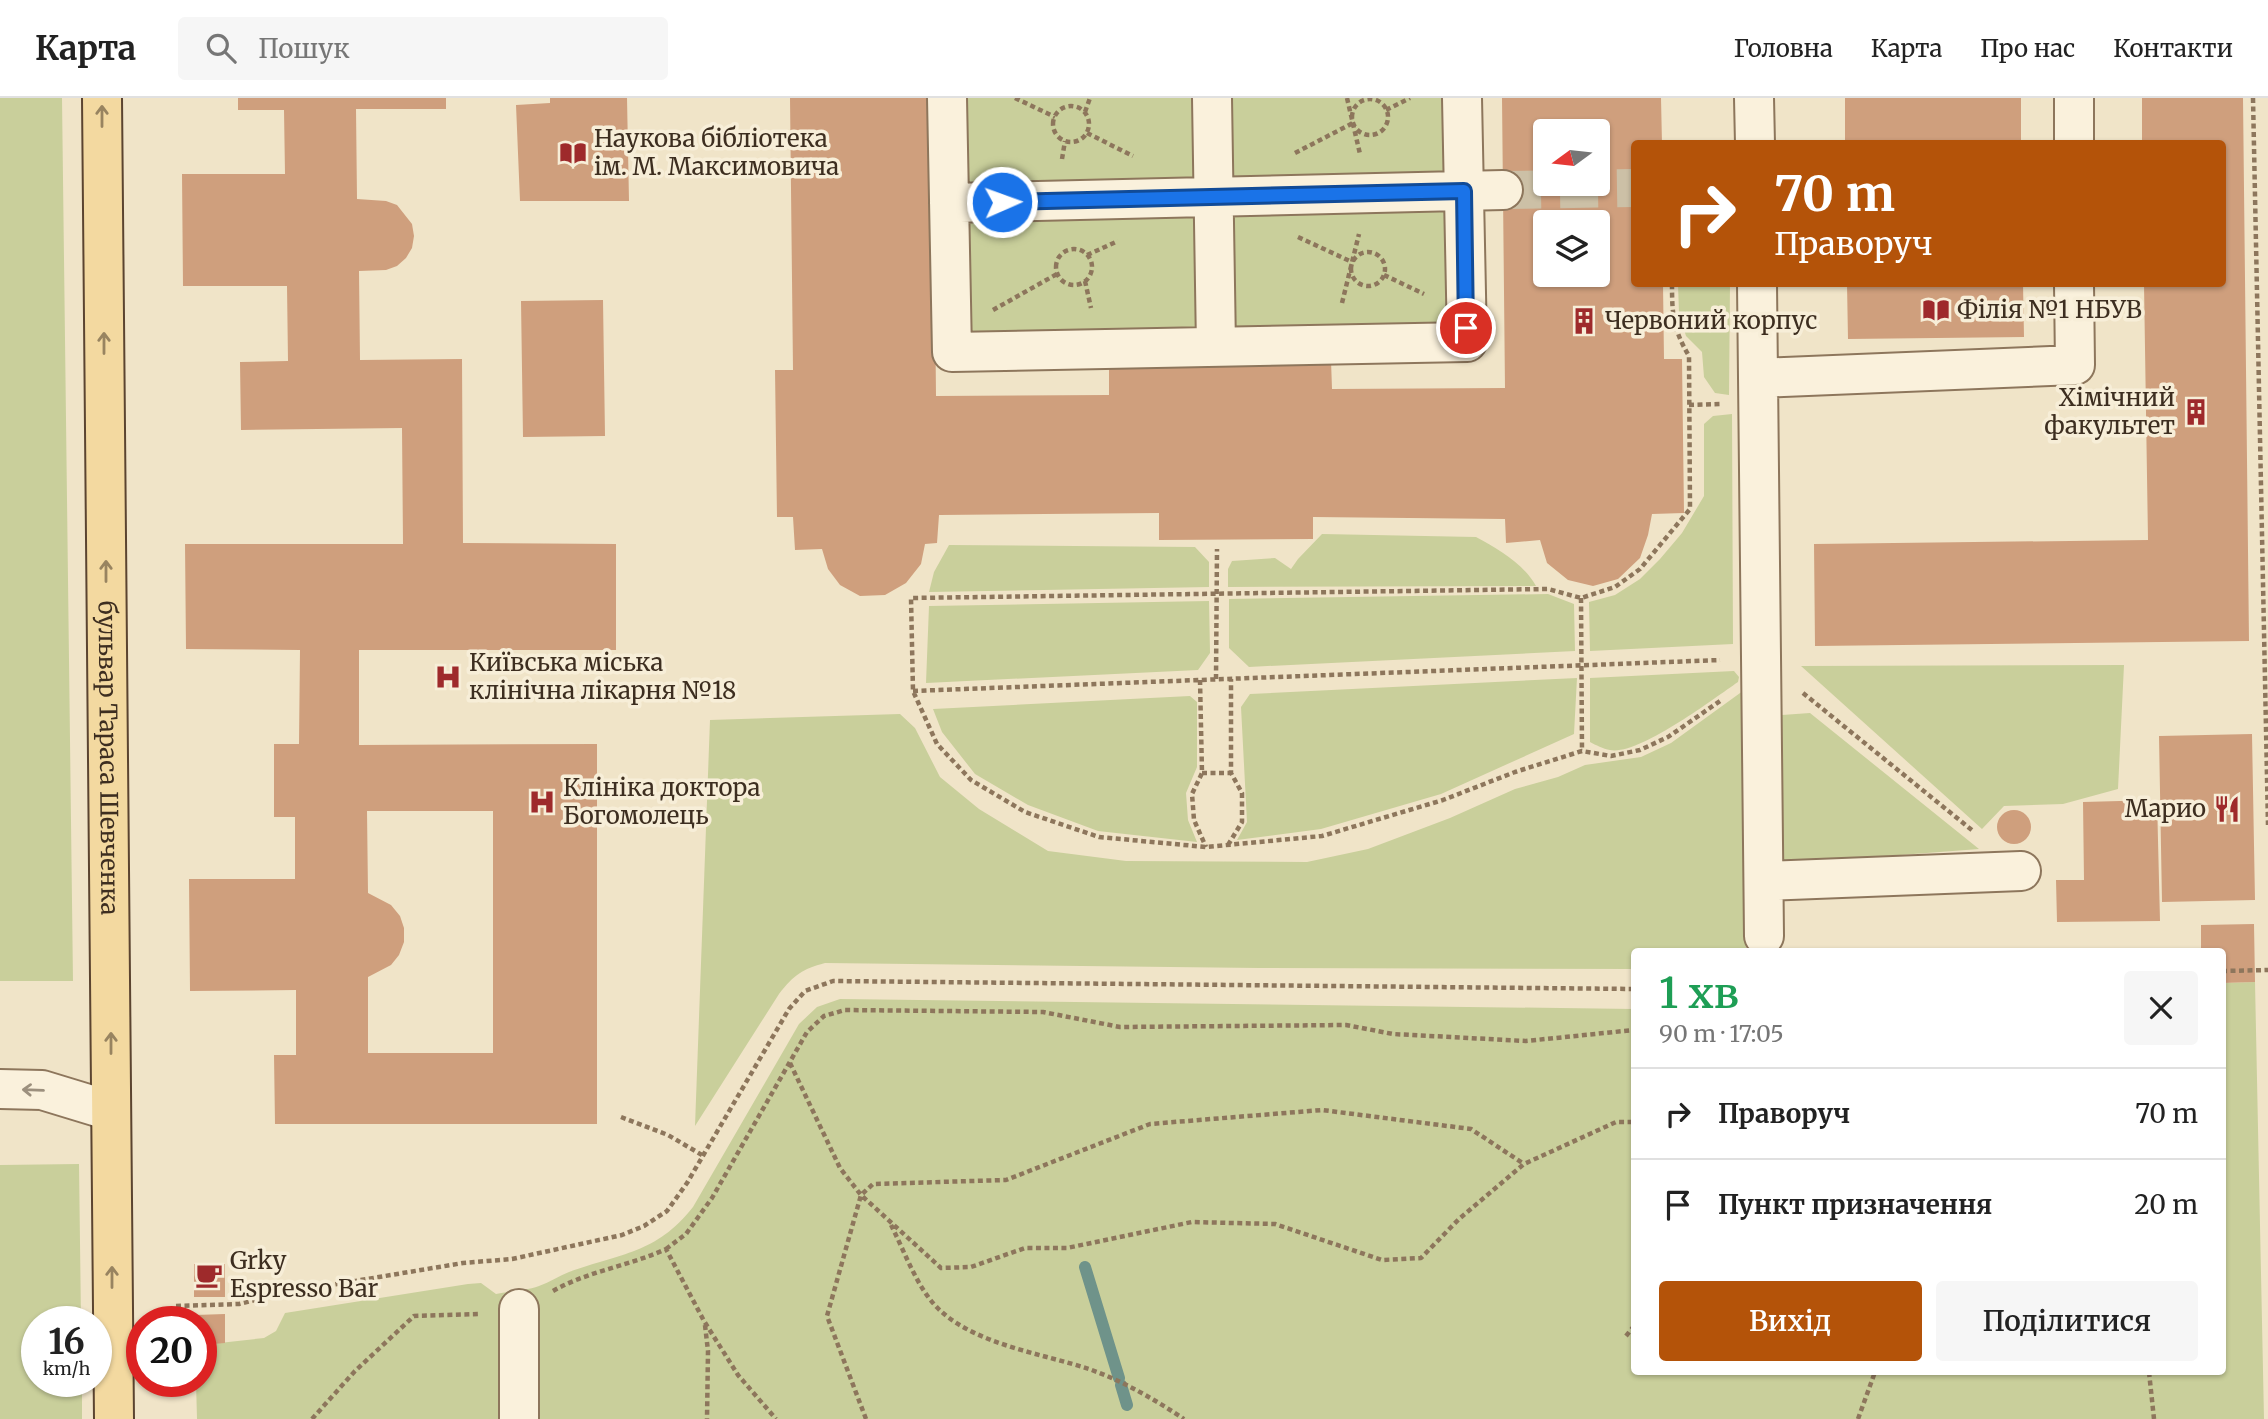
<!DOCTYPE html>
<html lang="uk">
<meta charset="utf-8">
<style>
:root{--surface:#fff;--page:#f6f6f6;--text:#222;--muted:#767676;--line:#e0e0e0;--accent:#b45309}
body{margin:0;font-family:Merriweather,serif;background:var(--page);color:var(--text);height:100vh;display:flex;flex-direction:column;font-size:26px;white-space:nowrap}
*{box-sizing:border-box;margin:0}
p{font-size:23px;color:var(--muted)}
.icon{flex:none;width:38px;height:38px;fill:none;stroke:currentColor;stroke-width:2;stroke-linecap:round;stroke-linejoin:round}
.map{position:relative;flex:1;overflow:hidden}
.sheet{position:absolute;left:1631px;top:850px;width:595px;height:427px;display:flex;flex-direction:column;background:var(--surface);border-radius:7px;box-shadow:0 2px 5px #0004}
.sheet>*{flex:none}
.guide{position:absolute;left:1631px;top:42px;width:595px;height:147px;border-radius:7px;box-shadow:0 2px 5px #0004;background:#b45309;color:#fff;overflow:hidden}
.needle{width:46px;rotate:255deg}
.fabs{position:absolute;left:1533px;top:21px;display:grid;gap:14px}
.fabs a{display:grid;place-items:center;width:77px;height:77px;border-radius:7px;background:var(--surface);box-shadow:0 2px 5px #0004;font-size:35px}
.speed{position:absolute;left:21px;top:1208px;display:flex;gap:14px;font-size:35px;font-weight:700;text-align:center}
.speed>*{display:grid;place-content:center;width:91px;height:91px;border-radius:50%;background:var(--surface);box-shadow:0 2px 5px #0004;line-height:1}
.speed small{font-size:18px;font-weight:400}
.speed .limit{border:10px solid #d22;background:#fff;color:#111}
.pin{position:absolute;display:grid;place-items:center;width:60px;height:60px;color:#fff;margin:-30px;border:4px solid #fff;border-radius:50%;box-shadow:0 2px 7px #0007}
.me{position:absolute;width:77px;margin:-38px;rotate:88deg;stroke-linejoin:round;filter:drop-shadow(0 0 5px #0008)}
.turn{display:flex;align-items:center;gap:24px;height:147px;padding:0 28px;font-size:32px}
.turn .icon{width:91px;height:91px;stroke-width:2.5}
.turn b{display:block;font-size:49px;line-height:60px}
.round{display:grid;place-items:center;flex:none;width:74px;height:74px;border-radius:7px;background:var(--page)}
.headline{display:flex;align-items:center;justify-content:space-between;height:119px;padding:0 28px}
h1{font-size:42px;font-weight:600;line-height:52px;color:#1e9e55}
.button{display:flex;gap:14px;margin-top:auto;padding:14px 28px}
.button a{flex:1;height:80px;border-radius:7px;background:var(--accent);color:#fff;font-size:28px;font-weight:600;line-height:80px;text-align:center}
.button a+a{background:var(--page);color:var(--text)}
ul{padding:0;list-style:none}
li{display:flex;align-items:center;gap:21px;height:91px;padding:0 28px;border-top:2px solid var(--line)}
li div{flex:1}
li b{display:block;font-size:26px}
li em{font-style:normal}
header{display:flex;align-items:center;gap:42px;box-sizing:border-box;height:98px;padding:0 35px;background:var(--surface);border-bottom:2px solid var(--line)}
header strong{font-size:33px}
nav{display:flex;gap:38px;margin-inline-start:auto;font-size:24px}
.search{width:490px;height:63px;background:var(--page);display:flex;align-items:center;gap:18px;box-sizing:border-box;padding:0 24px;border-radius:7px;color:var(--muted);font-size:26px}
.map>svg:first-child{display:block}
.green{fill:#c9cf9b}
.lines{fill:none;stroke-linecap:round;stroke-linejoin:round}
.stream{stroke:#6f938a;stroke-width:12}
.building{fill:#cf9f7d;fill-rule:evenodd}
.minor-tunnel{stroke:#ccc0a6;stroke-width:38;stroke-dasharray:38 19;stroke-linecap:butt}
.minor-casing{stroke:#8d765c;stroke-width:42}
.major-casing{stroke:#5b4430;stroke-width:42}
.path{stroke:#8d765c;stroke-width:4.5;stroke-dasharray:5 3.5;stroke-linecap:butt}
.minor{stroke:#faf1dc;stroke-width:38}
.major{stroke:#f3d9a0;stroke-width:38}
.oneway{stroke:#988460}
.oneway2{stroke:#9c907e}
.route-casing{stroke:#114b97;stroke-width:18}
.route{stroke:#1a73e8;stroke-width:12}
.labels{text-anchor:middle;stroke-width:7;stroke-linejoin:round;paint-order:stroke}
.poi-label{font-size:24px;fill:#3d2e20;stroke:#f7eed8;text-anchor:start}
.street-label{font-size:24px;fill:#3d2e20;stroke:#f7eed8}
</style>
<header>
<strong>Карта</strong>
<div class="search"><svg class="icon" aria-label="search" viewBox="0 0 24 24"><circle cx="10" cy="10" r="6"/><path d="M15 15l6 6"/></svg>Пошук</div>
<nav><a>Головна</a><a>Карта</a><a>Про нас</a><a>Контакти</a></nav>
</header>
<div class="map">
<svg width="2268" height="1321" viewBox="0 0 2268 1321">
<rect width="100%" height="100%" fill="#f0e4c8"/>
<path class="green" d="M0,0h62l11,883h-73z
M958,0h493l4,235 -492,8z
M1678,186h52l-1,111 -14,-2 -11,-16 -2,-25 -16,-16 -7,-23z
M1732,316l1,230 -143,7 -1,-49 26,-7 25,-16 20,-20 22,-26 22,-37v-72l9,-8z
M1322,436l154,3c22,12 48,27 60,49l-308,1v-18l4,-8 43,-3 16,11 7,-10z
M949,447l246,2 14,15v25l-280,5 5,-20z
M1548,496l26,10 1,47 -326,16 -20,-19v-49z
M1209,503l1,52 -12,17 -272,13 3,-77z
M2124,567l-6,124 -55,15 -59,2 -22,23 -181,-163z
M1734,573l5,6 -1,5c-25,17 -100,74 -128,68 -7,-1 -14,-5 -20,-8v-64z
M1577,580l-3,56 -133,60 -120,35 -84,11 10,-18 -6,-115 9,-13z
M1747,590l-1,264h-112v17l-375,-1 -434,-5c-23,6 -31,12 -46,31l-84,132 15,-406 190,-6 15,14 25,49 39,32 69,42 78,10 181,1 61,-13 82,-31 65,-29 43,-12 27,-12 56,-8 30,-14z
M1190,598l7,6v65l-11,26 2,27 9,22 -99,-11 -70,-26 -53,-31 -33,-42 -9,-23z
M1810,615l169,136 -197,15v-149z
M2255,884l9,437h-2067l-1,-38h5v-36l63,-7 12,-7 9,-18 183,-29 13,-1 15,11c14,-3 30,-3 43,-8 11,-4 20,-10 30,-14 52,-19 87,-18 124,-65l106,-183 18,-17 23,-8 794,10v363h588l1,-389z
M79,1066l2,157h-44v60h45v38h-82v-254z"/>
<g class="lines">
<path class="stream" d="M1085,1169l34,111
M1121,1287l6,20"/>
</g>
<path class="building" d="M238,0h208v11h-90l1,90 29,2 11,4 15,19 2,12 -2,12 -6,10 -9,8 -11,4 -27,1 1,89 102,-1 1,184 153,1v106h-257v95l238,-1v380h-322l-1,-69h22v-65l-106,1 -1,-112h106v-62h-21v-73h25l1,-94 -114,-1 -1,-105h218l-1,-116 -161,2 -1,-68 48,-1 -1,-75h-104l-1,-112h103l-1,-64h-46zM367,713h126v242h-125v-76l23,-12 8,-10 5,-13v-14l-4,-12 -9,-11 -23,-12z
M550,0h77l2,103h-109l-4,-96 34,-2z
M790,0h143l3,298 173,-1v-33l222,-2 1,29 173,-1 -3,-290h159l1,46h-28v140h29l1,75h18l2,154 -32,1 -4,21 -8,23 -22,21 -25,7 -25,-6 -21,-17 -7,-23 -34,3 -1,-24 -192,-2v22l-154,1v-27l-220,2 -2,28 -12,1 -4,20 -15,19 -21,12 -25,1 -20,-11 -12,-16 -6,-20 -27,1 -2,-33h-16l-2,-147h18zM1545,33h53v53h-53zM1545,124h53v53h-53z
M1845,0h176v46h-176z
M2142,0h101l6,543 -434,5 -1,-102 334,-4 -4,-256h78v-140h-80z
M1847,186h176l1,53 -176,2z
M603,202l2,136 -82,1 -2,-136z
M2252,636l3,166 -93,2 -3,-166z
M2157,702l3,121 -103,1 -1,-42h28l-1,-78z
M1997 729a17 17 0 1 1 34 0a17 17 0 1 1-34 0Z
M2254,826l1,58 -33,1v-31h-21v-27z
M194,1166h31v33h-31z
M225,1216v29l-24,2v-24h-6v-6z"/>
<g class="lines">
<path class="minor-tunnel" d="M1503,92l131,-2"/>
<defs>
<path id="minor" d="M947,0l5,254 515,-10 -5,-244
M1212,0l4,249
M1754,0l1,46
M2074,0v46
M949,105l554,-13
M1757,186l7,652
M1758,280l317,-13 -1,-81
M1764,783l257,-10
M0,991l42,1 69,21
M519,1211v110"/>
<g id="major">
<path id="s1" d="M102,0l12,1321"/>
</g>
</defs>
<use href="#minor" class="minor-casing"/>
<use href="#major" class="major-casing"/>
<path class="path" d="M1015,0l40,19
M1347,0l13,56
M2253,0l15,727
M1352 19a18 18 0 1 1 36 0a18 18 0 1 1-36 0Z
M1053 26a18 18 0 1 1 36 0a18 18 0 1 1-36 0Z
M1386,12l24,-12
M1085,14l5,-14
M1087,35l46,23
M1295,55l58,-30
M1062,61l3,-18
M1298,139l54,25
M1056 169a18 18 0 1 1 36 0a18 18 0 1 1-36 0Z
M1351 171a17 17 0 1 1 34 0a17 17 0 1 1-34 0Z
M1087,157l31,-14
M1384,177l40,19
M1085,183l6,27
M1672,186c0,30 1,45 17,72l1,153 -50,60 -25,18 -34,11 -33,-9 -637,9 2,93 24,53 34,36 54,32 74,25 107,10 116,-11 121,-36 72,-28 67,-21 29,5 29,-6 28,-13 52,-36
M1342,205l17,-69
M993,212l64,-36
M1689,307l31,-1
M1581,500l1,153
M1216,581l1,-130
M1200,582l2,93 -10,21 2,26 12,27
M913,593l807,-31
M1803,595l170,138
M1202,675h29
M1228,747l14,-23v-29l-11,-20v-94
M2222,873l46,-1
M790,965l50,105 21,27 80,73 30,-1 54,-19h42l125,-26 83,2 107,36 39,-2 38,-39 65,-55 92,-42h18
M621,1019l47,18 34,20
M891,1127c15,29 27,67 52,88 37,32 100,41 146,56 34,12 65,30 95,50
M666,1151l20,-15 26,-36 95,-166 17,-16 21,-6 198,2 77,15 226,-2 47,9 133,7 108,-11
M553,1193c35,-20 76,-25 113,-42l38,72 34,54 38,44
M176,1208l63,-2 44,-11 180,-30 49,-4 110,-24 22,-9 23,-15 20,-28 102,-174 16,-18 28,-10 801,8
M705,1227l3,26 -1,68
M1626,1238l8,-10
M2149,1274l5,47
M312,1321l43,-48 59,-55 66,-2
M866,1321l-39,-103 34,-121 12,-11 133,-4 144,-56 172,-14 149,19 53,35
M1858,1321l17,-47"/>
<use href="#minor" class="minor"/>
<use href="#major" class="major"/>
</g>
<defs><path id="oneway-shaft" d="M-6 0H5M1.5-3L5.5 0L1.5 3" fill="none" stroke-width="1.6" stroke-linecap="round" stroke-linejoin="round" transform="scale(1.75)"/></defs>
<g class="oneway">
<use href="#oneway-shaft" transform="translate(102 18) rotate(-90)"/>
<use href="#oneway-shaft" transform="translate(104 245) rotate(-90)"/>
<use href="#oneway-shaft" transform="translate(106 473) rotate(-90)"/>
<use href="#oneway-shaft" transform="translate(111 945) rotate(-90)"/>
<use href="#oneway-shaft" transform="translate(112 1179) rotate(-90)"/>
</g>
<use class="oneway2" href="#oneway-shaft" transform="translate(33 992) rotate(-178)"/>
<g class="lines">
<defs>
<path id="route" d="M1002,104l462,-11 2,137"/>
</defs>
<use href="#route" class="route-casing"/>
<use href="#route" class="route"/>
</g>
<defs>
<symbol id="library-bare" viewBox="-9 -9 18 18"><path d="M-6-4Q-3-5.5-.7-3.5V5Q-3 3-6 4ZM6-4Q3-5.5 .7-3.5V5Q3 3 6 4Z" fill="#9e2a2b" stroke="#f7eed8" stroke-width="2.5" paint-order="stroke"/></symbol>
<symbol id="building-bare" viewBox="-9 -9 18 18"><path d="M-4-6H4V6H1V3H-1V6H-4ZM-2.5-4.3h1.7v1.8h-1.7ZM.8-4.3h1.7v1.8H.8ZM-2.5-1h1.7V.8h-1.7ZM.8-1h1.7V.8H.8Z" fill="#9e2a2b" stroke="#f7eed8" stroke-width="2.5" paint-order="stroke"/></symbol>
<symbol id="hospital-bare" viewBox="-9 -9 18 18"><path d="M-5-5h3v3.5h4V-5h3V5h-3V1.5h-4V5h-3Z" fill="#9e2a2b" stroke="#f7eed8" stroke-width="2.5" paint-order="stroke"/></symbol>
<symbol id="restaurant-bare" viewBox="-9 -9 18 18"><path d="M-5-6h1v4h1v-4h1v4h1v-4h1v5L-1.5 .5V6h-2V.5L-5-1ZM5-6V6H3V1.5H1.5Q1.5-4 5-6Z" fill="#9e2a2b" stroke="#f7eed8" stroke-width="2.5" paint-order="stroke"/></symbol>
<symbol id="cafe-bare" viewBox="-9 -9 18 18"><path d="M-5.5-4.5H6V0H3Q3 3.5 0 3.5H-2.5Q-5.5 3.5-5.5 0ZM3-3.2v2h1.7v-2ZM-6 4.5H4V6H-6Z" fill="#9e2a2b" stroke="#f7eed8" stroke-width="2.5" paint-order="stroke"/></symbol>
</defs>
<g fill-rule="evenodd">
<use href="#library-bare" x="554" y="36" width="38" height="38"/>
<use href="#library-bare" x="1917" y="193" width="38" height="38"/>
<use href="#building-bare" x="1565" y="204" width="38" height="38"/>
<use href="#building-bare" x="2177" y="295" width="38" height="38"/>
<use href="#hospital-bare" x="429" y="560" width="38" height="38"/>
<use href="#hospital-bare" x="523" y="685" width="38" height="38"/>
<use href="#restaurant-bare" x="2208" y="692" width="38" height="38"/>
<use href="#cafe-bare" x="190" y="1158" width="38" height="38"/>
</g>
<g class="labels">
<g class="poi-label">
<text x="594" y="49">Наукова бібліотека<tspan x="594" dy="28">ім. М. Максимовича</tspan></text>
<text x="1957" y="220">Філія №1 НБУВ</text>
<text x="1605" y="231">Червоний корпус</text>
<text x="2175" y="308" text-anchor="end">Хімічний<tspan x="2175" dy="28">факультет</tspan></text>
<text x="469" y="573">Київська міська<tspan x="469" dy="28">клінічна лікарня №18</tspan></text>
<text x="563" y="698">Клініка доктора<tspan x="563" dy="28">Богомолець</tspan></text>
<text x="2206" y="719" text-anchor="end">Марио</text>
<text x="230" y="1171">Grky<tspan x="230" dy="28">Espresso Bar</tspan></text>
</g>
<g class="street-label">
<text dy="8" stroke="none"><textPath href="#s1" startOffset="660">бульвар Тараса Шевченка</textPath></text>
</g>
</g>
</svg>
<div class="fabs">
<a><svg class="needle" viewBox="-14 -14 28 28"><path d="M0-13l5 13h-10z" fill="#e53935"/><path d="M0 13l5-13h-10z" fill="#767676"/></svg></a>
<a><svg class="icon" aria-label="layers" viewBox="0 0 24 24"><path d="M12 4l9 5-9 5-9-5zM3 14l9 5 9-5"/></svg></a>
</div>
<div class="speed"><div>16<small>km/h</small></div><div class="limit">20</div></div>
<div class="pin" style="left:1466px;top:230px;background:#d93025"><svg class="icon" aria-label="arrive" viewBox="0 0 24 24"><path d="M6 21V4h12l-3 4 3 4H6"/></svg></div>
<svg class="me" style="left:1002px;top:104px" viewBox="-20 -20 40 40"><circle r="17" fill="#1a73e8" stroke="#fff" stroke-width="3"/><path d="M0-11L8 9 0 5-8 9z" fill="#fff"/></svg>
<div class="guide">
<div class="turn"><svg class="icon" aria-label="right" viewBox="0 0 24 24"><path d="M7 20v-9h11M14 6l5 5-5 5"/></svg><div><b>70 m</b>Праворуч</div></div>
</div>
<section class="sheet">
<div class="headline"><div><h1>1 хв</h1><p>90 m · 17:05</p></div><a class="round"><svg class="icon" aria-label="close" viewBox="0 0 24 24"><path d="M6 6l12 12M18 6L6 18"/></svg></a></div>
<ul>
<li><svg class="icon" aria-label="right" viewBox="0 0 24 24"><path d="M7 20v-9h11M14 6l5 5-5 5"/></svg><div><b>Праворуч</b></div><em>70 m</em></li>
<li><svg class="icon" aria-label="arrive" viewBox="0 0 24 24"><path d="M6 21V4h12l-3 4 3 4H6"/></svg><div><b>Пункт призначення</b></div><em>20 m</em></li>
</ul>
<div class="button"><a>Вихід</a><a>Поділитися</a></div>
</section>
</div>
